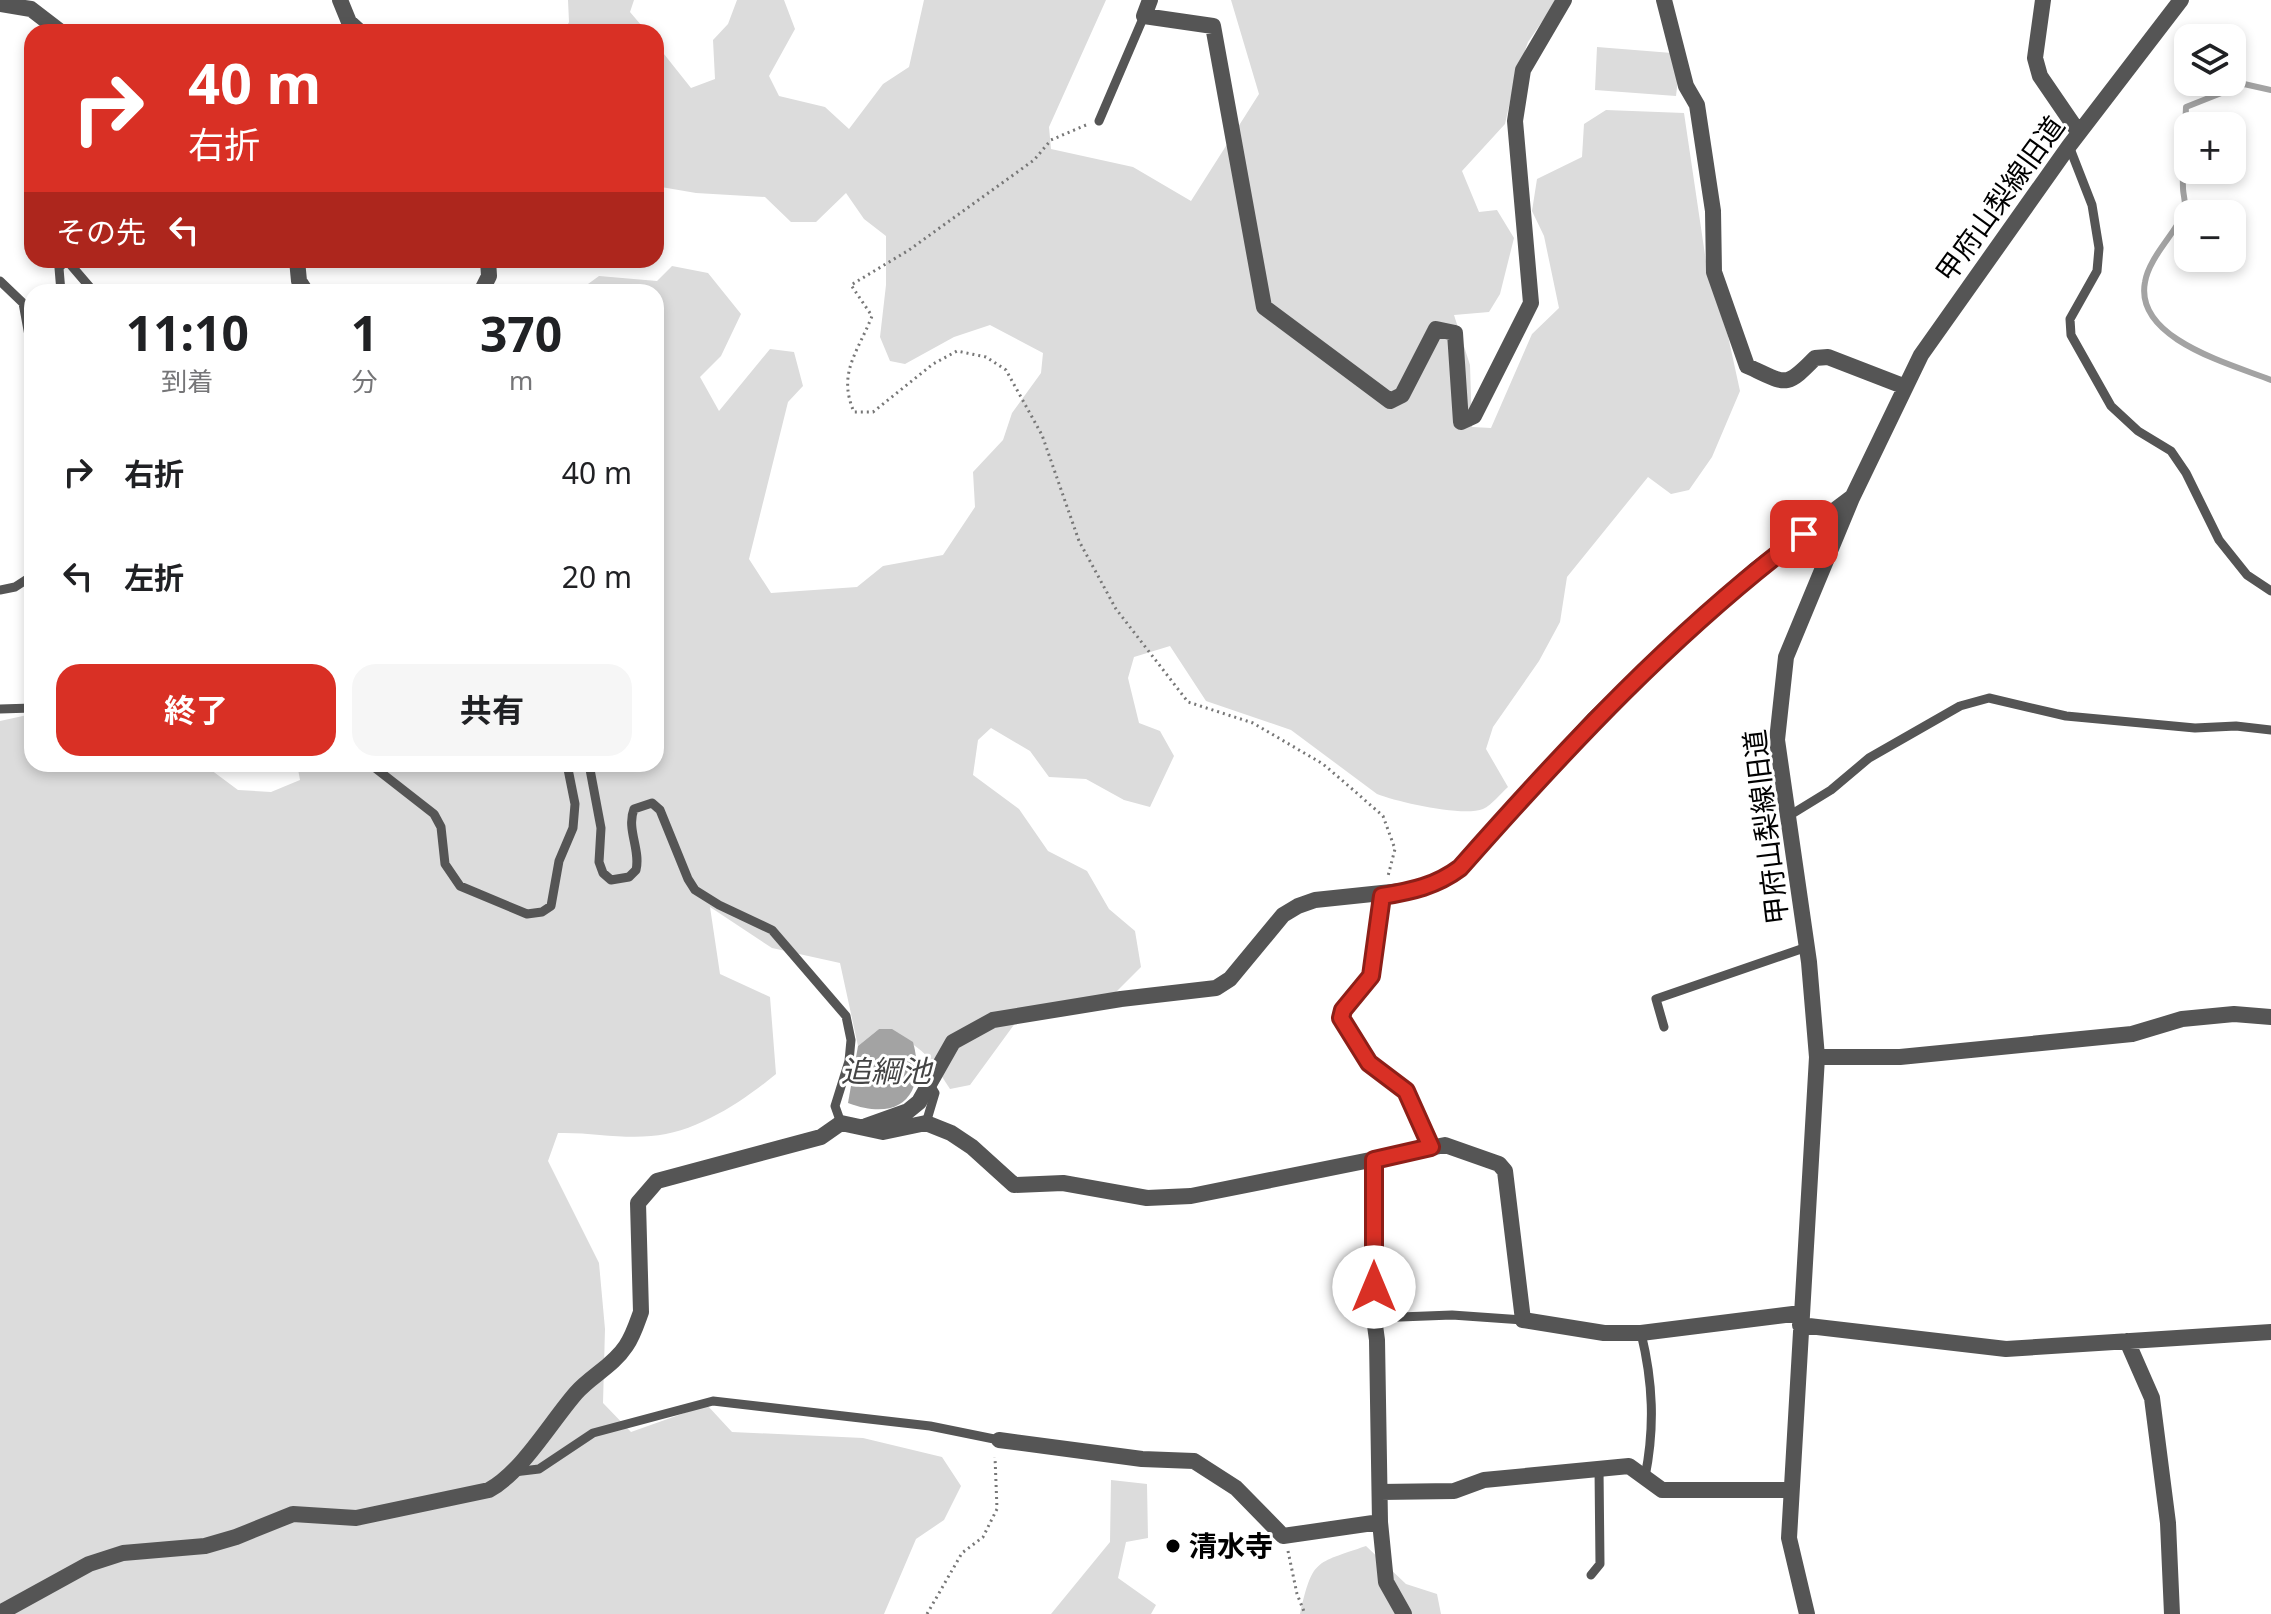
<!DOCTYPE html>
<html lang="ja">
<meta charset="utf-8">
<style>
:root{--surface:#fff;--page:#f6f6f6;--text:#202124;--muted:#757577;--accent:#d93025}
body{margin:0;font-family:"Noto Sans","Noto Sans JP",sans-serif;background:var(--page);color:var(--text);height:100vh;display:flex;flex-direction:column;font-size:30px;white-space:nowrap}
*{box-sizing:border-box;margin:0}
p{font-size:26px;color:var(--muted)}
.icon{flex:none;width:44px;height:44px;fill:none;stroke:currentColor;stroke-width:2;stroke-linecap:round;stroke-linejoin:round}
.map{position:relative;flex:1;overflow:hidden}
.sheet{position:absolute;left:24px;top:284px;width:640px;height:488px;display:flex;flex-direction:column;background:var(--surface);border-radius:24px;box-shadow:0 4px 12px #0003}
.sheet>*{flex:none}
.hud{position:absolute;left:24px;top:24px;width:640px;height:244px;border-radius:24px;box-shadow:0 4px 12px #0003;background:#d93025;color:#fff;overflow:hidden}
.controls{position:absolute;left:2174px;top:24px;display:grid;gap:16px}
.controls a{display:grid;place-items:center;width:72px;height:72px;border-radius:16px;background:var(--surface);box-shadow:0 4px 12px #0003;font-size:40px}
.pin{position:absolute;display:grid;place-items:center;width:68px;height:68px;color:#fff;margin:-34px;border-radius:16px;box-shadow:0 4px 12px #0006}
.me{position:absolute;width:88px;margin:-44px;rotate:0deg;stroke-linejoin:round;filter:drop-shadow(0 0 6px #0008)}
.turn{display:flex;align-items:center;gap:28px;height:168px;padding:0 32px;font-size:36px}
.turn .icon{width:104px;height:104px;stroke-width:2.5}
.turn b{display:block;font-size:56px;line-height:68px}
.then{display:flex;align-items:center;height:76px;padding:0 32px;background:#0003;gap:16px;font-size:30px}
.eta{display:flex;justify-content:space-evenly;align-items:center;height:136px;text-align:center}
.eta b{font-size:48px;font-weight:700;line-height:56px}
.cta{display:flex;gap:16px;margin-top:auto;padding:16px 32px}
.cta a{flex:1;height:92px;border-radius:24px;background:var(--accent);color:#fff;font-size:32px;font-weight:700;line-height:92px;text-align:center}
.cta a+a{background:var(--page);color:var(--text)}
ul{padding:0;list-style:none}
li{display:flex;align-items:center;gap:24px;height:104px;padding:0 32px}
li div{flex:1}
li b{display:block;font-size:30px}
li em{font-style:normal}
.map>svg:first-child{display:block}
.green{fill:#dcdcdc}
.water{fill:#a3a3a3}
.lines{fill:none;stroke-linecap:round;stroke-linejoin:round}
.stream{stroke:#a3a3a3;stroke-width:6}
.path{stroke:#777;stroke-width:3;stroke-dasharray:2 4;stroke-linecap:butt}
.service{stroke:#555;stroke-width:9}
.minor{stroke:#555;stroke-width:16}
.route-casing{stroke:#8d1f18;stroke-width:20}
.route{stroke:#d93025;stroke-width:14}
.poi-dot{fill:#000;stroke:#fff;stroke-width:3}
.labels{text-anchor:middle;stroke-width:6;stroke-linejoin:round;paint-order:stroke}
.street-label{font-size:28px;fill:#000;stroke:#fff}
.poi-label{font-size:28px;font-weight:bold;fill:#000;stroke:#fff;text-anchor:start}
.water-label{font-size:30px;font-style:italic;fill:#444;stroke:#fff}
</style>
<div class="map">
<svg width="2271" height="1614" viewBox="0 0 2271 1614">
<rect width="100%" height="100%" fill="#fff"/>
<path class="green" d="M568,0h66l-4,12 17,20h-83l5,-10z
M737,0h47l11,29 -26,47 10,20 46,11 24,22 34,-45 26,-17 15,-67h182l-57,127 2,22 82,18 58,34 68,-107 -28,-94h326l-29,42 -13,37 -10,45 -43,47 17,41 18,-2 17,28 -14,56 -11,18 -35,3 16,50 2,62 19,1 41,-94 27,-26 -15,-72 -12,-25 5,-32 45,-22 2,-33 22,-14 78,3 24,162 20,61 12,55 -28,66 -23,33 -18,4 -23,-17 -81,100 -7,45 -21,39 -46,66 -7,22 22,38c-7,6 -16,18 -25,22 -20,8 -86,-7 -106,-15l-86,-64 -85,-29 -36,-55 -36,11 -6,21 11,45 21,8 14,25 -24,51 -26,-7 -38,-21 -37,-2 -19,-26 -39,-23 -13,12 -5,35 46,34 29,42 39,20 22,38 26,22 6,36 -26,26 -91,18 -54,74 -20,4c-23,-37 -30,-45 -71,-60l-21,17 -18,-83 -68,-15 -62,-41 10,67 50,23 6,77c-34,28 -80,59 -125,62 -30,3 -62,-4 -93,-3l-10,28 51,102 6,66 -2,74 28,29 76,-27 25,27 131,6 79,19 19,29 -17,34 -28,19 -32,75h-884v-893l32,-7v50h171l35,26 33,2 29,-12 -3,-16h359v-472h-79l22,-16 58,5 15,-15 36,7 33,41 -20,42 -21,21 19,34 51,-62 24,3 9,34 -15,16 -39,157 22,34 86,-6 26,-21 60,-11 32,-48 -2,-35 30,-32 9,-27 29,-40 2,-20 -53,-28 -36,12 -49,27 -15,-3 -10,-24 6,-52v-49l-22,-17 -18,-26 -30,29h-25l-26,-25 -69,-4 -35,-6 -5,17v-160l35,44 24,-9 -2,-39 15,-16z
M1597,47l75,6 6,26 -2,17 -81,-6z
M1111,1480l36,4 1,54 -22,4 -8,36 38,27 -5,9h-100l59,-72z
M1366,1546l40,38 31,10 4,20h-141c13,-55 14,-50 66,-68z"/>
<path class="water" d="M879,1029h13l21,13c14,52 -12,81 -65,61l10,-57z"/>
<g class="lines">
<path class="stream" d="M2271,90l-27,-6 -58,23c-1,27 -4,54 -3,81 0,7 4,17 1,24 -8,21 -35,45 -39,70 -11,57 86,82 126,98"/>
<path class="path" d="M1086,125l-35,15 -17,20 -125,90 -58,35 21,31c-14,36 -35,57 -18,96h19l60,-48 24,-13 29,6 20,13 36,65 37,106 37,68 72,93 65,21 70,41 28,24 32,28 12,33 -7,27
M1288,1551l9,43 8,20
M927,1614l35,-61 21,-16 14,-28 -2,-52"/>
<path class="service" d="M1099,121l45,-105
M2069,146l23,59 7,43 -2,23 -27,48 1,16 40,71 27,25 33,20 15,22 33,67 28,35 24,16
M0,281l23,22 9,49
M61,292l-2,-24 5,-6 6,2 24,28
M32,491l-3,12 3,53
M0,590l15,-3 17,-11
M0,709l32,-1
M370,764l64,50 7,13 4,37 15,22 67,28 15,-2 9,-6 8,-45 14,-33 2,-24 -8,-40
M589,764l12,64 -2,34 4,11 8,7 18,-3 7,-7c5,-20 -10,-41 -2,-61l18,-6 8,7 28,69 7,11 24,15 53,25 74,86 5,24 -2,21 -14,45 6,17
M1787,817l44,-27 38,-32 91,-52 29,-8 77,18 129,12 41,-2 35,4
M1382,896l-11,80 -28,34 -2,8 28,45 37,28 25,56
M1664,1027l-8,-28 151,-52
M926,1123l9,-30 -6,-10
M1374,1318l78,-3 71,5
M1641,1333c12,49 14,94 4,144
M514,1472l25,-3 54,-36 120,-32 217,25 69,14
M1591,1575l9,-11 -1,-96"/>
<path class="minor" d="M340,0l9,22 11,10
M1150,0l-6,16 69,10 51,281 126,94 12,-6 34,-66 19,4 6,89 13,-6 57,-113 -16,-182 8,-51 41,-70
M1664,0l22,86 11,19 16,106 1,61 33,94c39,17 37,24 68,-8l13,-1 75,29
M2043,0l-8,58 5,18 39,57
M0,4l31,5 30,23
M297,260l2,21 7,11
M481,292l8,-16 -1,-16
M1817,1057h83l232,-23 50,-15 52,-5 37,3
M866,1126l42,-15 11,-9 34,-60 40,-22 128,-21 95,-11 14,-9 53,-64 15,-9 17,-6 105,-11 25,-10 15,-11 133,-148 61,-58 101,-92 96,-72
M1800,1325l206,24 265,-17
M2127,1341l25,57 16,125 4,91
M999,1440l143,19 52,2 42,27 47,48 97,-14 -3,-182 -3,-22v-158
M1380,1492l74,-1 30,-11 145,-14 33,24h128
M1380,1522l6,60 18,32
M0,1613l89,-49 34,-11 82,-7 31,-9 57,-23 63,4 133,-28c33,-18 61,-67 87,-97 15,-17 37,-27 50,-47 7,-10 11,-23 15,-34l-3,-109 19,-22 164,-44 20,-14 42,9 43,-9 25,10 21,14 42,38 49,-2 84,15 44,-2 254,-51 54,19 6,7 18,149 81,13h37l160,-20
M1807,1614l-18,-76 28,-481 -8,-95 -32,-222 9,-83 66,-159 69,-143 148,-209 112,-146"/>
</g>
<g class="lines">
<defs>
<path id="route" d="M1374,1287v-127l57,-13 -25,-56 -37,-28 -28,-45 2,-8 28,-34 11,-80c30,-5 54,-10 78,-28 106,-120 215,-237 344,-334"/>
</defs>
<use href="#route" class="route-casing"/>
<use href="#route" class="route"/>
</g>
<circle class="poi-dot" cx="1173" cy="1546" r="8"/>
<g class="labels">
<g class="street-label">
<text transform="translate(2000 199) rotate(-54)" y="10">甲府山梨線旧道</text>
<text transform="translate(1766 827) rotate(-97)" y="10">甲府山梨線旧道</text>
</g>
<g class="poi-label">
<text x="1189" y="1556">清水寺</text>
</g>
<g class="water-label">
<text x="886" y="1082">追綱池</text>
</g>
</g>
</svg>
<div class="controls">
<a><svg class="icon" aria-label="layers" viewBox="0 0 24 24"><path d="M12 4l9 5-9 5-9-5zM3 14l9 5 9-5"/></svg></a>
<a>+</a>
<a>−</a>
</div>
<div class="pin" style="left:1804px;top:534px;background:#d93025"><svg class="icon" aria-label="arrive" viewBox="0 0 24 24"><path d="M6 21V4h12l-3 4 3 4H6"/></svg></div>
<svg class="me" style="left:1374px;top:1287px" viewBox="-20 -20 40 40"><circle r="19" fill="#fff"/><path d="M0-13L10 11 0 6-10 11z" fill="#d93025"/></svg>
<div class="hud">
<div class="turn"><svg class="icon" aria-label="right" viewBox="0 0 24 24"><path d="M7 20v-9h11M14 6l5 5-5 5"/></svg><div><b>40 m</b>右折</div></div>
<div class="then">その先<svg class="icon" aria-label="left" viewBox="0 0 24 24"><path d="M17 20v-9H6M10 6l-5 5 5 5"/></svg></div>
</div>
<section class="sheet">
<div class="eta">
<div><b>11:10</b><p>到着</p></div>
<div><b>1</b><p>分</p></div>
<div><b>370</b><p>m</p></div>
</div>
<ul>
<li><svg class="icon" aria-label="right" viewBox="0 0 24 24"><path d="M7 20v-9h11M14 6l5 5-5 5"/></svg><div><b>右折</b></div><em>40 m</em></li>
<li><svg class="icon" aria-label="left" viewBox="0 0 24 24"><path d="M17 20v-9H6M10 6l-5 5 5 5"/></svg><div><b>左折</b></div><em>20 m</em></li>
</ul>
<div class="cta"><a>終了</a><a>共有</a></div>
</section>
</div>
